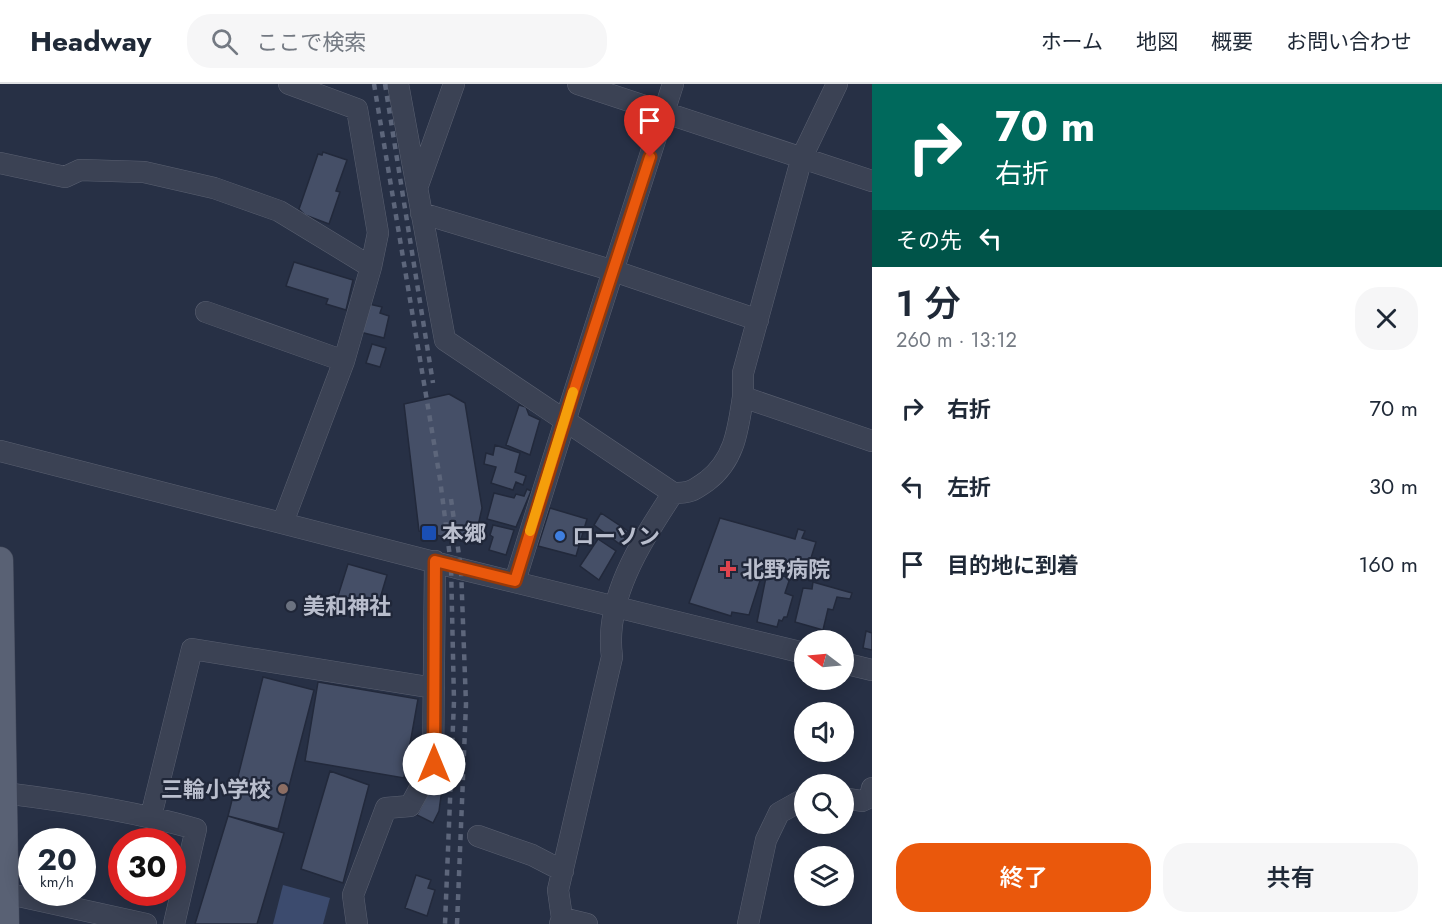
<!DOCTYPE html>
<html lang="ja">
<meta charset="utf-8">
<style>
:root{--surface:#fff;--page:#f6f6f7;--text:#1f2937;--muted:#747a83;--line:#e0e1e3;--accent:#ea580c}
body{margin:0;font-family:Jost,"Noto Sans JP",sans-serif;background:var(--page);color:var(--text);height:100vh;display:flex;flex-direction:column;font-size:22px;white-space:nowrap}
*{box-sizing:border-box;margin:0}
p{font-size:20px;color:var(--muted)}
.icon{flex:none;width:33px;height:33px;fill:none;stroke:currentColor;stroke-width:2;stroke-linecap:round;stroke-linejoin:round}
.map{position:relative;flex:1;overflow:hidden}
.sheet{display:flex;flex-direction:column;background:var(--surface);width:570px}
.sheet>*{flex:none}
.banner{background:#00695c;color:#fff;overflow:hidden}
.needle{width:39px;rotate:286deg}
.buttons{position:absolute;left:794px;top:546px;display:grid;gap:12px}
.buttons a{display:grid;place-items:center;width:60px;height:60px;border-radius:50%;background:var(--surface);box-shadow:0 3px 15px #0003;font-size:30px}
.speed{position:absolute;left:18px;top:744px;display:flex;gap:12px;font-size:30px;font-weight:700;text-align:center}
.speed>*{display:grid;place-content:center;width:78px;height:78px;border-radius:50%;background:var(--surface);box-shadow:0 3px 15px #0003;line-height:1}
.speed small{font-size:15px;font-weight:400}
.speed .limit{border:9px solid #d22;background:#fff;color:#111}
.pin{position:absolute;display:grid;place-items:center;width:51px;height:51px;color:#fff;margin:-62px -26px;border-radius:50% 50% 50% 0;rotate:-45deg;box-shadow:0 0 6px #0007}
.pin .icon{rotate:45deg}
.me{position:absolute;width:66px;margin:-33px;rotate:0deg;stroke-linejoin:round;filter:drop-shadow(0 0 4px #0008)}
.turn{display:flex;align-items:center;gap:21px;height:126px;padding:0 24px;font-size:27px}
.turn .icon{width:78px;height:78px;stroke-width:2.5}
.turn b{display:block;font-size:42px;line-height:51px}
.then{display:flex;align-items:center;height:57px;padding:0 24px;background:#0003;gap:12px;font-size:22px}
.round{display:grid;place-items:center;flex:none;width:63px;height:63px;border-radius:24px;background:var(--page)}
.overview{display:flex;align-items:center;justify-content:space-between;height:102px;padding:0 24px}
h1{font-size:36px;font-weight:600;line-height:45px}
.cta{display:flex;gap:12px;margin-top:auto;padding:12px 24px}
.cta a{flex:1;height:69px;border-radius:24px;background:var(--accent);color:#fff;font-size:24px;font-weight:600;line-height:69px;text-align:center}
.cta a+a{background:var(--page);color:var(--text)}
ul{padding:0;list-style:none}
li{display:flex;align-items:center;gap:18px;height:78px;padding:0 24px}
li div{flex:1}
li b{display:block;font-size:22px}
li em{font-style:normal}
header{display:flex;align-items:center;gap:36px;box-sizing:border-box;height:84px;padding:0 30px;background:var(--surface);border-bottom:2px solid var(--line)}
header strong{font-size:28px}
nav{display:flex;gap:33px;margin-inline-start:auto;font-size:21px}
.search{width:420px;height:54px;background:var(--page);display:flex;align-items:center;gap:15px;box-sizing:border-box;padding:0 21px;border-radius:24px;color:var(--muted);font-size:22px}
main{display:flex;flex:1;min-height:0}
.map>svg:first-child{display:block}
.water{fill:#3c4b6e}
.building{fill:#454f67;stroke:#22293b;stroke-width:1.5}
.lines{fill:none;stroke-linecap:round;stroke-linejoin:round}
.minor-casing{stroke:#5a6071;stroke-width:22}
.major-casing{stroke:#454b5d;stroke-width:27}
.minor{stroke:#3b4254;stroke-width:21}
.major{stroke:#596174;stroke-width:26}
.rail{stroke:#5d667b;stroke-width:4.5;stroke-dasharray:6 6;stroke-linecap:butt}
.route-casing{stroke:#983908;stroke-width:15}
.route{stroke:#ea580c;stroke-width:10}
.slow{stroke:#f59e0b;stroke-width:10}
.transit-dot{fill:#1a4fb4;stroke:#202739;stroke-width:2}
.shop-dot{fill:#3f7fe0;stroke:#202739;stroke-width:2}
.health-dot{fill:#e0444e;stroke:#202739;stroke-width:2}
.worship-dot{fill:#6b7280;stroke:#202739;stroke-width:2}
.education-dot{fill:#8d6e63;stroke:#202739;stroke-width:2}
.labels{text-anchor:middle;stroke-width:4.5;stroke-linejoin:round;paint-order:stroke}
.poi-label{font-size:22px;font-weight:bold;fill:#b9becd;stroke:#202739;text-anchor:start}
</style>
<header>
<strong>Headway</strong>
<div class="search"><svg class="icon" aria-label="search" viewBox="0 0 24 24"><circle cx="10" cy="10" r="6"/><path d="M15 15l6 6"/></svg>ここで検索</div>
<nav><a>ホーム</a><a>地図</a><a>概要</a><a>お問い合わせ</a></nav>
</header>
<main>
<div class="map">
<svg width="872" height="840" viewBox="0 0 872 840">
<rect width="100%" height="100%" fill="#273045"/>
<path class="water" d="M283,801l47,13 -7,26h-50z"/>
<path class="building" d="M323,68l24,8 -11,31 4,1 -11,32 -24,-9 -6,-6 19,-55 4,1z
M294,178l59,18 -7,30 -20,-6 2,-5 -42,-13z
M369,220l13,3 -2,6 9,3 -5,22 -24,-6z
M372,260l14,4 -6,19 -14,-4z
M449,310l16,9 17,105 -8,36 -55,-13 -15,-127z
M519,321l7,2 3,8 11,5 -10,35 -24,-10z
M495,361l25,8 -5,19 11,4 -3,9 -7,-3 -3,8 -22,-7 5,-16 -12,-3 2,-11 7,2z
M527,405l4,2 -15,36 -29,-8 7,-26 20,5 2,-4 8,2z
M550,424l37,11 -11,37 -38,-10z
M601,429l27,18 -4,6 4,3 -7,5 -27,-20z
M720,434l75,21 3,-10 7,2 -3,7 14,4 -10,32 -41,-9 -16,50 -17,-3 -1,4 -42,-13z
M493,441l21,5 -8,25 -17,-5 4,-13 -3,-2z
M598,455l18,12 -17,29 -19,-14z
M348,480l39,11 -11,37 -39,-13z
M767,488l23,6 -5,15 8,3 -6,21h-3l-2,4 -3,-1 -2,7 -20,-5z
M813,498l39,11 -2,6 -13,-2 -4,13 -5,-1 -5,21 -28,-8 8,-34 9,1z
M866,547l6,2v17l-9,-2z
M263,593l51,13 -36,139 -50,-13z
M318,598l100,17 -14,79 -99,-17z
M330,687l39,14 -26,98 -42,-14z
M433,700l9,5 -3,22 -6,12 -16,-8z
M228,732l56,17 -27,91h-62z
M416,791l15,5 -3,8 7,2 -8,26 -22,-8z"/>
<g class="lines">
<defs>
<path id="minor" d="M289,0l68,25 21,124 -7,34
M398,0l47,256 228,153c17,0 20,-2 34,-12 28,-21 31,-52 36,-84
M578,0l294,97
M837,0l-35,73 -59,216v24l129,44
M0,79l65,14 15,-7 64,2 70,16 65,23 92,56 -27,94 -61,161
M417,104l37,-104
M421,129l193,58 144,49
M206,228l138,49
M0,367l461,118 343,84
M515,497c51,-166 105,-331 158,-497
M843,579l29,7
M4,709c65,8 129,18 192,36l-22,95
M843,714l19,3 8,-4 2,-9
M151,732l41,-167 242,39
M478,752l54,19 31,16
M5,809l141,31
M562,834l25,6
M357,840l-4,-29 33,-87 24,-2 23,-42 2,-203
M560,840l2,-6 -4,-28 54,-233c-8,-60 30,-116 61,-164
M748,840l18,-84 13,-27 25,-14"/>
<path id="major" d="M0,476l6,364"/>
</defs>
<use href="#minor" class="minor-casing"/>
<use href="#major" class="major-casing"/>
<use href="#minor" class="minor"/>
<use href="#major" class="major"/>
<path class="rail" d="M374,0l66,395 11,86 3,136 -9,223
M385,0l48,299
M451,415l10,70 5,135 -9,220"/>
</g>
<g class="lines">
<defs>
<path id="route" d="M434,680l1,-203 80,20 61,-197 74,-227"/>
</defs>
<use href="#route" class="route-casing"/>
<use href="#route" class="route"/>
<path class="slow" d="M530,447l43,-139"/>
</g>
<rect class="transit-dot" x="421" y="441" width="16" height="16" rx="3"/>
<circle class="shop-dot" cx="560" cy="452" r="6"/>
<path class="health-dot" d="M725 476h6v6h6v6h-6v6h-6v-6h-6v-6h6z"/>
<circle class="worship-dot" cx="291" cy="522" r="6"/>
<circle class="education-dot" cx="283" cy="705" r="6"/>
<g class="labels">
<g class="poi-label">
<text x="442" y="457">本郷</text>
<text x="572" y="460">ローソン</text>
<text x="742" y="493">北野病院</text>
<text x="303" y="530">美和神社</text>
<text x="271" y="713" text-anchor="end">三輪小学校</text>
</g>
</g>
</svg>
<div class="buttons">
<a><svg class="needle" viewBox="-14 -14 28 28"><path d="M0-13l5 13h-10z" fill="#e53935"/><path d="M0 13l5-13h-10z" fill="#747a83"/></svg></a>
<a><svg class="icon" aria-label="sound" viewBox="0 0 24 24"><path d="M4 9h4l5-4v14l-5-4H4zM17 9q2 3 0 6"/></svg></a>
<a><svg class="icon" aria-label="search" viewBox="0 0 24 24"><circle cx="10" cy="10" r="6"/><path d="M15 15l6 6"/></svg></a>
<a><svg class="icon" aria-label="layers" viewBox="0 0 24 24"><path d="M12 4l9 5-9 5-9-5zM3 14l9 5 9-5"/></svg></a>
</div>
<div class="speed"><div>20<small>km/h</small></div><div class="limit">30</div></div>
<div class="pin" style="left:650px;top:73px;background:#d93025"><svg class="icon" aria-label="arrive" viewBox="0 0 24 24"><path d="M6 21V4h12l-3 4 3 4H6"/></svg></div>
<svg class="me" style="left:434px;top:680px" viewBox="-20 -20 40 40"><circle r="19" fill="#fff"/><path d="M0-13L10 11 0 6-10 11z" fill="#ea580c"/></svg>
</div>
<section class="sheet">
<div class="banner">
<div class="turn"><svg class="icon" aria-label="right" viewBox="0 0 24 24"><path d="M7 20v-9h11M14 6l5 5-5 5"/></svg><div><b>70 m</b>右折</div></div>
<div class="then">その先<svg class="icon" aria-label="left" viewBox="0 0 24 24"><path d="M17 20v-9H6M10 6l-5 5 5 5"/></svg></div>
</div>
<div class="overview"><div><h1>1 分</h1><p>260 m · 13:12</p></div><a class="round"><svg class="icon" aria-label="close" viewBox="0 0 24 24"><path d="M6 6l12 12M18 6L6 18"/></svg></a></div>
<ul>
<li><svg class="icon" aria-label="right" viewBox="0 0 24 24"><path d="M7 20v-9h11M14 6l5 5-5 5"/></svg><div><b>右折</b></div><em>70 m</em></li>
<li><svg class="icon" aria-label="left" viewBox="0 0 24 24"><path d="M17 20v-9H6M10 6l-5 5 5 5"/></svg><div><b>左折</b></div><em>30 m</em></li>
<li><svg class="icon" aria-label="arrive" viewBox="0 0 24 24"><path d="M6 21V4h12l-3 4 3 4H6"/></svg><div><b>目的地に到着</b></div><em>160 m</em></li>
</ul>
<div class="cta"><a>終了</a><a>共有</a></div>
</section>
</main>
